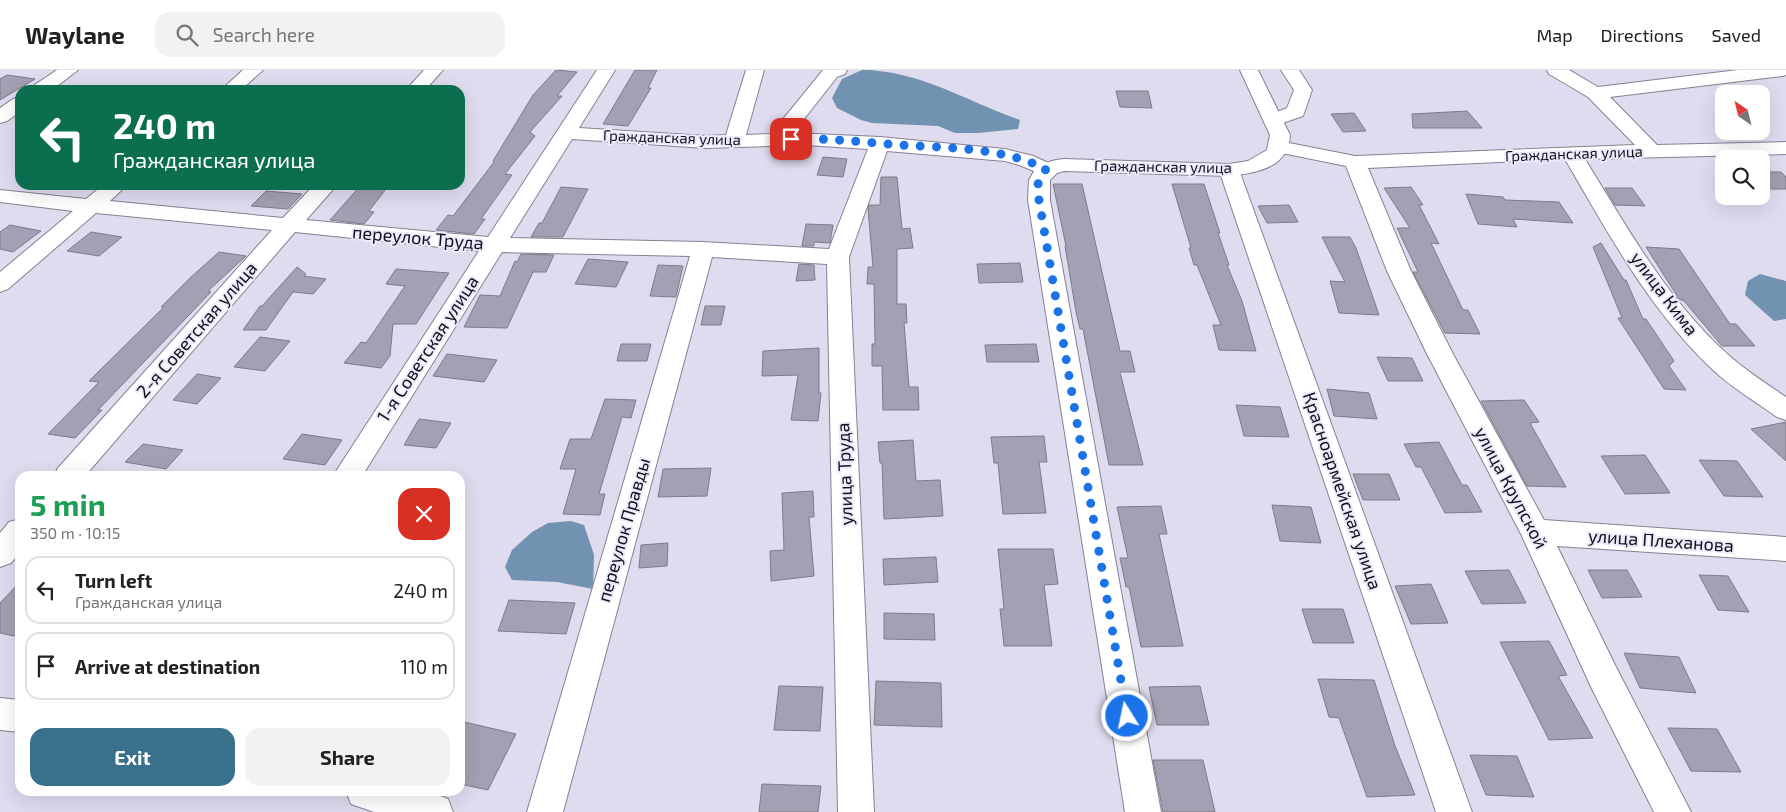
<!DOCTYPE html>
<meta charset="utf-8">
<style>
:root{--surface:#fff;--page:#f2f2f2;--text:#222;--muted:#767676;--line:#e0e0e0;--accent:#39708b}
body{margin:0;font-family:"Exo 2",sans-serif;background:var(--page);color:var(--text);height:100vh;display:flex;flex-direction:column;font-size:19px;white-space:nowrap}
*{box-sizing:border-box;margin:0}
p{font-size:16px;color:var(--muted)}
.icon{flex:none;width:28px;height:28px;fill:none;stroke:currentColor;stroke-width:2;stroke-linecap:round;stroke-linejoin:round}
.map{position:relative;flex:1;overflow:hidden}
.sheet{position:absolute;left:15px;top:401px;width:450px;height:325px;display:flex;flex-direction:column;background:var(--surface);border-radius:15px;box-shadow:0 5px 20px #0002}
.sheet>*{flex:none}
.top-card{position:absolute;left:15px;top:15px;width:450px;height:105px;border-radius:15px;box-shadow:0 5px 20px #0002;background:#0b6e4f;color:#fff;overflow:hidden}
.needle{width:32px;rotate:325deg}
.tools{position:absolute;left:1715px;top:15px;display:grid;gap:10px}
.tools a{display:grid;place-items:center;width:55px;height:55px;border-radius:10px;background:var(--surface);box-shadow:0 5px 20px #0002;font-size:25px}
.pin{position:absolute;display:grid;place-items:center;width:42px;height:42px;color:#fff;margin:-21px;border-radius:10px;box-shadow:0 2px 8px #0006}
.me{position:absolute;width:55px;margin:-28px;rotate:350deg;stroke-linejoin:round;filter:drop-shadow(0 0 4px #0008)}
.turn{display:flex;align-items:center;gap:18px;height:105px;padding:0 15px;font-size:22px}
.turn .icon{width:65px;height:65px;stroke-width:2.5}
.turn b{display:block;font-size:35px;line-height:42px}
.round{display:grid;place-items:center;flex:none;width:52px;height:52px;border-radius:15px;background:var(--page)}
.overview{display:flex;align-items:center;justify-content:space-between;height:85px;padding:0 15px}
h1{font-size:30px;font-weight:700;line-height:38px;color:#1e9e55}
.primary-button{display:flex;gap:10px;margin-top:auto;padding:10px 15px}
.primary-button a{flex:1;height:58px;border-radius:15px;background:var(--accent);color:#fff;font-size:20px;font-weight:700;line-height:58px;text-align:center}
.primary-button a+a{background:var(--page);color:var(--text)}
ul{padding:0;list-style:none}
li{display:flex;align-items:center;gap:15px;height:68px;margin:0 10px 8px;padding:0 5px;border:2px solid var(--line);border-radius:15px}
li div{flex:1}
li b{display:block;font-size:19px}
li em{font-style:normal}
header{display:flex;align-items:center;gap:30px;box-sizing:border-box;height:70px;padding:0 25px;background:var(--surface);border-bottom:1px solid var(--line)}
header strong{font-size:24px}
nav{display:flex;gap:28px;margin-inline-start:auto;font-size:18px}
.search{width:350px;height:45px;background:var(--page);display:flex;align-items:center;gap:12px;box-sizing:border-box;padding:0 18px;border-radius:15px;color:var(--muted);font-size:19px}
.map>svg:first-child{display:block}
.water{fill:#7192b0}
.building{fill:#a4a0b3;stroke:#7d7a8b}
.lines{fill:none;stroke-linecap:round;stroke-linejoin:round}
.minor-casing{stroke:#858193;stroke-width:2}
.major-casing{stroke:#858193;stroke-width:2}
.minor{fill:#fff;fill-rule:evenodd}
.major{fill:#fff;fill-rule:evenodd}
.route{stroke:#1a73e8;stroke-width:9;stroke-dasharray:0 16.2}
.labels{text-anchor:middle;stroke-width:4;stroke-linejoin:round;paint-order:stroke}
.far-street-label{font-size:15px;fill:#121017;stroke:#edeafd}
.street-label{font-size:18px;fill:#121017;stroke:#edeafd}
</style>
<header>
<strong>Waylane</strong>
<div class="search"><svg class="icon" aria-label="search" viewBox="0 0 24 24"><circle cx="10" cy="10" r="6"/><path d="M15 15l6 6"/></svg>Search here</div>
<nav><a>Map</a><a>Directions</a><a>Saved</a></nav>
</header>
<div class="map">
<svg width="1786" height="742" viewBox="0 0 1786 742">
<rect width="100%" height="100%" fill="#e0dcf0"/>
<path class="water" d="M862,0c57,0 106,32 158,50l-2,9 -40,4h-23l-17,-7 -66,-3 -11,-3 -24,-12 -5,-10 10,-19z
M1760,204l26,7v38l-12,2 -29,-26 3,-14z
M571,451l13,4 10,30 -1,34 -36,-7 -45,-2 -7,-13 7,-17 20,-18 16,-9z"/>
<path class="building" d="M556,0l21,2 -20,24h5l-32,36 5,4 -30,38 7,1 -31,44h4l-11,15 -38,-4 12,-15 5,1 41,-54 -1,-1 40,-66z
M635,0h22l-9,18h3l-23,38 -25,-2z
M7,5l28,4 -35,21v-21z
M1116,21h32l4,17 -32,-1z
M1467,41l15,17h-69l-1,-14z
M1354,43l12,18 -23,1 -12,-18z
M823,87l24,2 -4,18 -26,-2z
M1761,102h20l5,5v12h-15l-10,-10z
M881,107h16l5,52 8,-1 3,20 -16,1v55h9l1,19h-3l5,64h9l1,23h-36l-1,-44h-10v-22h3l-1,-60h-7l1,-17h5l-5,-58 1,-4h11z
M1053,114h29l38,167h10l5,21h-15l23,93h-34l-26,-136h-3l-4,-17 -11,-66h1z
M1172,114h32l16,49h-2l11,32h-2l15,36 14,50 -37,-1 -6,-25h8l-24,-60h-3l-5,-17h2z
M361,115h28l-20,26 5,1 -10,12 -34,-4z
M561,117l27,2 -25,48h-32l8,-14h3z
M1411,117l12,18h-4l20,39 -8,-1 32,67h5l12,24 -35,-1 -32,-61h5l-21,-44h13l-26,-40z
M1605,118h27l13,18 -30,-1z
M266,121l36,3 -14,15 -37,-3z
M1466,124l37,3 2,3 54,2 14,21 -60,-4 4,8 -39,-3z
M1289,135l9,17 -31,1 -9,-17z
M806,154l27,1 -3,18 -16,-1v4h-12z
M10,155l31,6 -28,21 -13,-3v-17z
M91,162l31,5 -23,19 -32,-5z
M1322,167h28l6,11 23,67 -40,-2 -9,-32 15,1z
M1601,173l23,37h2l17,39h3l28,42 -5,5 17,24 -22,-1 -46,-71h4l-29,-71z
M1646,177l33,2 51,75h6l19,22h-33l-38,-45 -5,-2z
M219,182l27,4 -38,35 3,1 -113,118h4l-27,28 -27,-4 51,-52 -10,-1 75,-74h-3l29,-29z
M521,184l33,1 -8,17h-13l-26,56 -43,-1 16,-32 20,1 15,-35 2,1z
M588,189l40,3 -12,25 -41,-3z
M1020,193l3,19 -44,1 -2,-19z
M799,194l15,1 1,15 -19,1z
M658,195l25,1 -7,31 -26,-1z
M297,197l9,7 -2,2 22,3 -13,15 -20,-2 -27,38h-23l17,-24h2z
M396,199l53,4 -33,51h-23l-3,32 -9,12 -37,-5 17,-21 5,1 39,-57 -19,-2z
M705,236h20l-4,19h-20z
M260,267l30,4 -25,30 -31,-4z
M621,274h30l-4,17h-30z
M1036,274l3,18h-52l-2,-17z
M819,278v45h2l-3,28 -27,-1 7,-45 -36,1 1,-25z
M447,284l9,1 41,5 -13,22 -51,-6z
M1377,287l35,1 11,23h-35z
M197,304l24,4 -24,26 -24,-4z
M1327,319l42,4 8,26 -43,-3z
M605,329l31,1 -5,18 -9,-1 -23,77h6l-5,21 -37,-1 13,-45h-16l10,-30h21z
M1524,330l15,22 -9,1 36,64 -39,-1 -46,-85z
M1236,335l44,2 9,30 -45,-1z
M419,349l32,4 -15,25 -32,-3z
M1786,352v39l-35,-32z
M302,364l40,6 -17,25 -42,-6z
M1044,366l3,26h-8l7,51 -43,1 -5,-51h-4l-3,-26z
M913,370l3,41 24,-1 3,36 -59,3 -2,-56h-2l-2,-21z
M1439,372l23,43h5l15,27 -37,1 -24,-46h-5l-12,-23z
M143,374l40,6 -17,19 -41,-7z
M1645,385l25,38 -45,1 -24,-38z
M1699,390l38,1 26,36 -39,-1z
M711,398l-4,28 -49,1 5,-28z
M1353,404h36l11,26h-37z
M813,421l1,26h-5l5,59 -43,5 -1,-30 14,-1 -2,-57z
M1272,435l39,2 10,36 -41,-2z
M1161,436l6,28h-8l24,112 -42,1 -12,-60h-3l-6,-29h8l-11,-51z
M668,473l-1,23 -28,2 2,-23z
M998,479h55l5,35 -14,1 8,61h-48l-4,-37h4z
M936,487l2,25 -54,3 -1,-26z
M1509,500l17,33 -44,1 -17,-33z
M1588,500h39l15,27 -40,1z
M1699,505l29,1 21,36 -31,-2z
M20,512v48l-6,6 -14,-3v-30z
M1431,514l17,39 -37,1 -16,-38z
M509,530l66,3 -9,31 -68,-3z
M1302,539h41l11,34h-41z
M884,543l50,1 1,26 -51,-1z
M1549,571l18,34 -9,1 35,62 -44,2 -49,-98z
M1624,583l55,4 17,36 -56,-5z
M1318,609l56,1 21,66 20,49 -48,2 -28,-79 -10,-1z
M876,611l65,2 1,44 -68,-2z
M779,616l44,1 -3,44 -46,-1z
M1200,616l9,39h-52l-8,-38z
M460,651l56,13 -28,56 -28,-6z
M1668,658l49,1 24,43 -50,-1z
M1470,685l47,1 17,41 -48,-2z
M1153,690h50l12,52h-52z
M762,714l59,2 -3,26h-59z"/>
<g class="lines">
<defs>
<path id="minor" d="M57,0h21l-26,20h-21l2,-4z
M243,0h20l-22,20h-20z
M424,0h19l-18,20h-19z
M597,0h18l-36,58 127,8 20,-1 20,-65h18l-18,65 25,-1 52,-64h24l-2,4 -8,3 -44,56 87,4 125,12 28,7 20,9 3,4 -3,4 -7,2 -7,-2 -20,-8 -14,-4 -118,-10 -38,106 25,555h-36l-11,-548 -115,-7 -149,555h-36l163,-556 -188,-4 -140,224h-29l146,-225 -184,-19 -210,244h-31l4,-8 214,-238 -176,-17 -88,76 -8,3v-20l73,-61 -73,-9v-12l86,9 17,-14h24l-17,16 173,17 31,-33h23l-31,35 182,17zM572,69l134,9 99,-3 63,4 -39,100 -126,-7 -193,-4z
M1281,0h18l13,20 -9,26 -29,10 -7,-2 -3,-4 3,-4 20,-8 7,-18z
M1547,0h22l29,17 140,-17h48v5l-3,1 -173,21 47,48 129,-3v12l-201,5c43,70 85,146 148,200 17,14 35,26 53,38v23l-9,-3c-22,-16 -45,-29 -64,-47 -63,-59 -105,-137 -148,-211l-197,9 43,103 42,83 91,166 242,17v24l-229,-15 59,121 75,145h-37l-62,-123 -71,-155 -94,-180 -40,-83 -41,-105 -74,-15 -3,-4 3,-4 7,-2 76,15 280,-11 -47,-48 -39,-23z
M20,27v15l-13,9 -7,2v-15l13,-9z
M1229,94l7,2 3,4 233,642h-36l-217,-642 3,-4z
M20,449v33l-9,11 -11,4v-34l9,-11z
M0,628l20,2v32l-20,-2z
M346,721h81l21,8 5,13h-79l-23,-8z"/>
<path id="major" d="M1240,0h18l32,65c-1,33 -34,38 -61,41l-165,-5 -7,2 -7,7v20l111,612h-36l-97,-612 1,-20 5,-9 8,-7 14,-4 8,-1 165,5 19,-3 19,-11 3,-15z"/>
</defs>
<use href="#minor" class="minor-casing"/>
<use href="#major" class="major-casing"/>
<use href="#minor" class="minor"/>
<use href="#major" class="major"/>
</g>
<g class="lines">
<path class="route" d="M791,69c36,-1 72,3 108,6 49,3 103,2 147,24l-8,12 1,19 88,516"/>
</g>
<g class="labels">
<g class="far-street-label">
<text transform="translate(672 68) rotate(2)" y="5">Гражданская улица</text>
<text transform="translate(1574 84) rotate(-2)" y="5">Гражданская улица</text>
<text transform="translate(1163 97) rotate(1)" y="5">Гражданская улица</text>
</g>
<g class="street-label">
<text transform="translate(418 168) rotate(5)" y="6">переулок Труда</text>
<text transform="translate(1664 224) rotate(53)" y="6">улица Кима</text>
<text transform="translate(197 260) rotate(-49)" y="6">2-я Советская улица</text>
<text transform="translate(428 279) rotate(-57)" y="6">1-я Советская улица</text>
<text transform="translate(845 404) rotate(-92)" y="6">улица Труда</text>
<text transform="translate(1511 418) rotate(62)" y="6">улица Крупской</text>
<text transform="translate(1342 421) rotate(71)" y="6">Красноармейская улица</text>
<text transform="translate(624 460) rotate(-74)" y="6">переулок Правды</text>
<text transform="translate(1661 471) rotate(4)" y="6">улица Плеханова</text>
</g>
</g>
</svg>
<div class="tools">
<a><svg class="needle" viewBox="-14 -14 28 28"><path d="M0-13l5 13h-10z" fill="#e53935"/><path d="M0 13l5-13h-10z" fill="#767676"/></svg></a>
<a><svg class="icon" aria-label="search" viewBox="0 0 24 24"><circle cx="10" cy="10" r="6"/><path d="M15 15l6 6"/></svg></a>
</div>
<div class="pin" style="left:791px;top:69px;background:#d93025"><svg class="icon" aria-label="arrive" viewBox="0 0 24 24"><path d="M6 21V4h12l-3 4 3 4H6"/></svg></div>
<svg class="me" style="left:1127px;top:646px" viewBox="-20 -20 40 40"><circle r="17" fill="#1a73e8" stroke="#fff" stroke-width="3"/><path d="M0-11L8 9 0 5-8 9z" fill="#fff"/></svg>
<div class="top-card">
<div class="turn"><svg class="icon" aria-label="left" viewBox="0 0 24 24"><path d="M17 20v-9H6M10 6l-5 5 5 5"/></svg><div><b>240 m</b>Гражданская улица</div></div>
</div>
<section class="sheet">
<div class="overview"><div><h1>5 min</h1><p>350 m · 10:15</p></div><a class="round" style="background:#d93025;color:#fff"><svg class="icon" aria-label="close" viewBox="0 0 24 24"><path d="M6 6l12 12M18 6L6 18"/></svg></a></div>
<ul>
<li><svg class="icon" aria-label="left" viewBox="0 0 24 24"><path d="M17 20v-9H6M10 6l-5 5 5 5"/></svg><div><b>Turn left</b><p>Гражданская улица</p></div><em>240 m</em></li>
<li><svg class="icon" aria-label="arrive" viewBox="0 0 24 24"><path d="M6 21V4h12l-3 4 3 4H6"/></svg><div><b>Arrive at destination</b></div><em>110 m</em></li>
</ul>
<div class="primary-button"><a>Exit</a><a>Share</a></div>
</section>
</div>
